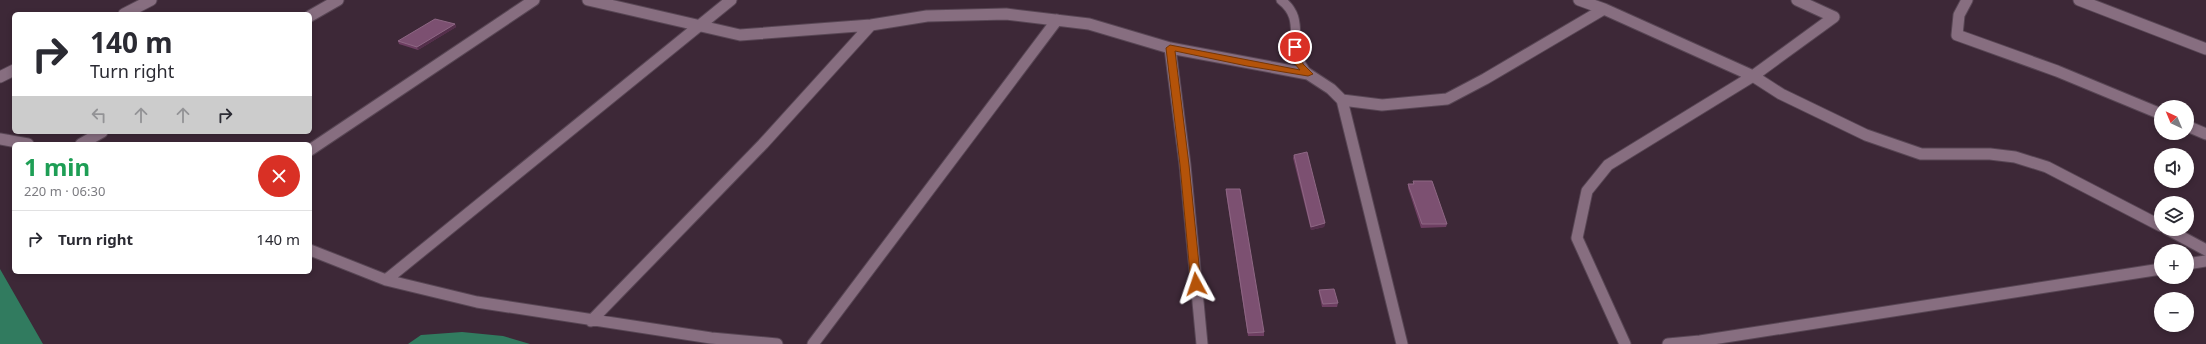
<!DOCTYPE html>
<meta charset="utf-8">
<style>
:root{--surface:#fff;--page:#f2f2f3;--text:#2b2b33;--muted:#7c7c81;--line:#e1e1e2}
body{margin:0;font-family:"Noto Sans",sans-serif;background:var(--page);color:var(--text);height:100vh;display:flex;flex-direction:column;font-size:15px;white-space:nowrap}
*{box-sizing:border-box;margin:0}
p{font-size:13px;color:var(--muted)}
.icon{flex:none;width:22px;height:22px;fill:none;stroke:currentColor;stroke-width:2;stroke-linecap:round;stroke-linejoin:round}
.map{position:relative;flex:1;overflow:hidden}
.drawer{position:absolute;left:12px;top:142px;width:300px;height:132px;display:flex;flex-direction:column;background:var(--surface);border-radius:6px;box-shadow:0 2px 6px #0003}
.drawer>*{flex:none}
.hud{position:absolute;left:12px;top:12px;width:300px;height:122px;border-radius:6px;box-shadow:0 2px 6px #0003;background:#fff;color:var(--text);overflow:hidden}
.needle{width:26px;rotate:316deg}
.controls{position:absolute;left:2154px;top:100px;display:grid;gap:8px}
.controls a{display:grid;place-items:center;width:40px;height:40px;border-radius:50%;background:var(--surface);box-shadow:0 2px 6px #0003;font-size:20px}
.pin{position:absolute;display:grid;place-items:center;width:34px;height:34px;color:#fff;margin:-17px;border:2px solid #fff;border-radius:50%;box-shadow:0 1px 4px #0007}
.me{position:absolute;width:44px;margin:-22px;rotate:355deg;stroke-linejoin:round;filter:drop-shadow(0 0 3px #0008)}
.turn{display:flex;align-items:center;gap:14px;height:84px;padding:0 12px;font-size:18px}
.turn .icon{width:52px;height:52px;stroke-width:2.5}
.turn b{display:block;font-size:28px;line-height:34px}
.lanes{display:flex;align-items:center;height:38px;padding:0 12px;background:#0003;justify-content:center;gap:20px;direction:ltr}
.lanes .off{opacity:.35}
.round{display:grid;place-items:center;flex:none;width:42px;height:42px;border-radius:21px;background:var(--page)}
.overview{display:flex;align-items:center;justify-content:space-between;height:68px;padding:0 12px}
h1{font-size:24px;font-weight:700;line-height:30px;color:#1e9e55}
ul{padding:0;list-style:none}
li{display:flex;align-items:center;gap:12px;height:56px;padding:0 12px;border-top:1px solid var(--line)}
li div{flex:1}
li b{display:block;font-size:15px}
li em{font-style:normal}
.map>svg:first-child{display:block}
.water{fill:#317b5f}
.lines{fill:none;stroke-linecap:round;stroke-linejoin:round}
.service-casing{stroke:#584654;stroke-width:11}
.minor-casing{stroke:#584654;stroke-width:13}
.service{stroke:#876e80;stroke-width:9}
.minor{stroke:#876e80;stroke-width:11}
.wall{fill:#6e3f62}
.shaded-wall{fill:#542f4b}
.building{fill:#7c5071;stroke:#8e6784}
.route{fill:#b45309;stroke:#753606}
</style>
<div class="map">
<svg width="2206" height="344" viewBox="0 0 2206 344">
<rect width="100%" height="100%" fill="#3d2837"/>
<path class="water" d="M0,269l43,75h-43z
M462,332l41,4 27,8h-122l13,-9z"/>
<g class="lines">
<defs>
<path id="service" d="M1281,0c28,22 2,44 27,74"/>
<path id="minor" d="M588,0l152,35 131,-10 56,-9 79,-2 83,10 81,24 138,26 23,15 11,11 60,244
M1579,0l25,9 149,67 28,18 85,41 55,19h69l25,3 32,10 114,59
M1967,0l-8,15 -2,20 100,36 104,43
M2079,0l127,49
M124,14l27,-14
M310,16l28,-16
M1170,48l15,117 17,179
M0,77l14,-7
M1342,100l40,5 65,-6 38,-20 119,-70
M2187,126l19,8
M0,139l28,5
M81,144l21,-12
M310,150l224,-150
M2167,229l39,21
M310,250l76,30 91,22 234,36 66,6
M2187,264l19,-3
M386,280l345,-280
M591,321l172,-177 108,-119
M813,344l244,-324
M1625,344l-48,-106 10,-47 21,-26 145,-89 81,-59 -37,-17
M1668,344l32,-3 461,-72"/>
</defs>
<use href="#service" class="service-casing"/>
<use href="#minor" class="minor-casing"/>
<use href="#service" class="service"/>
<use href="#minor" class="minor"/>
</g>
<path class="wall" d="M455,24l1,3 -38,23 -19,-6 -1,-3z
M1294,155l31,68 -1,4 -13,3 -18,-72z
M1413,181l34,43 -1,3 -25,1 -13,-40v-4h5z
M1226,189l38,143v4h-16l-22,-143z
M1319,290l19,13 -1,4h-15l-3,-14z"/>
<path class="shaded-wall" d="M455,24l1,3 -38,23 -1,-3z
M1325,223l-1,4 -13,3v-3z"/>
<path class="building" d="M435,19l20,5 -38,23 -19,-6z
M1307,152l18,71 -14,4 -17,-72z
M1413,181h19l15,43h-25l-14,-40h6z
M1226,189h14l24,143 -16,1z
M1334,289l4,14 -15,1 -4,-14z"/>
<path class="route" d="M1170,45l130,25 -5,-6 -4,-17 4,-3 4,3 4,17 10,10 -5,2 -61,-10 -72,-15 14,114 12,119 -5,4 -5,-4 -11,-119 -14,-117z"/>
</svg>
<div class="controls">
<a><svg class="needle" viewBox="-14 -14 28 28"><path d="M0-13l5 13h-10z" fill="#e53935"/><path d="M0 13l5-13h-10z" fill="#7c7c81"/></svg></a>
<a><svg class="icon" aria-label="sound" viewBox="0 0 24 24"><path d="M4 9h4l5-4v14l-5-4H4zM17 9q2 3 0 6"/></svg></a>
<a><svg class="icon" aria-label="layers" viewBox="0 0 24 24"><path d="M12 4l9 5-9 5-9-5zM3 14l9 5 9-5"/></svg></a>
<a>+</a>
<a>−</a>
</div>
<div class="pin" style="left:1295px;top:47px;background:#d93025"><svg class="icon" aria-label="arrive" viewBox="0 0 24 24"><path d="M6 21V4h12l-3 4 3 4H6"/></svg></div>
<svg class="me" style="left:1196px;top:284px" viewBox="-20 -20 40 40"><path d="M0-17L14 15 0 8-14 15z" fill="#b45309" stroke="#fff" stroke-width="4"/></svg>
<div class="hud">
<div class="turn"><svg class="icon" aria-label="right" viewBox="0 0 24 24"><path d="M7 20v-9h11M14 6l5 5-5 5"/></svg><div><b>140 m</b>Turn right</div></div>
<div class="lanes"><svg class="icon off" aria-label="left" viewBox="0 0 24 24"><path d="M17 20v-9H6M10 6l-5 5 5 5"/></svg><svg class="icon off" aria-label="ahead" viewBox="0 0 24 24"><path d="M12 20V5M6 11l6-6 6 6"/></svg><svg class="icon off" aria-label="ahead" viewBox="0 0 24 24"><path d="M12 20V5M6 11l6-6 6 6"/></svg><svg class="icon" aria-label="right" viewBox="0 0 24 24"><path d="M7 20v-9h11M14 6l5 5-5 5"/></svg></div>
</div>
<section class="drawer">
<div class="overview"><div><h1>1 min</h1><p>220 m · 06:30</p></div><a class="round" style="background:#d93025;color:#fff"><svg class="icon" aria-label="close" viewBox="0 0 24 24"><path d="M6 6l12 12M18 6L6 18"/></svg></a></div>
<ul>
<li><svg class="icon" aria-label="right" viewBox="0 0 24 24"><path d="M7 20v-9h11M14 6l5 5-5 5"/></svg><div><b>Turn right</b></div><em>140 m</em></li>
</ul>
</section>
</div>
